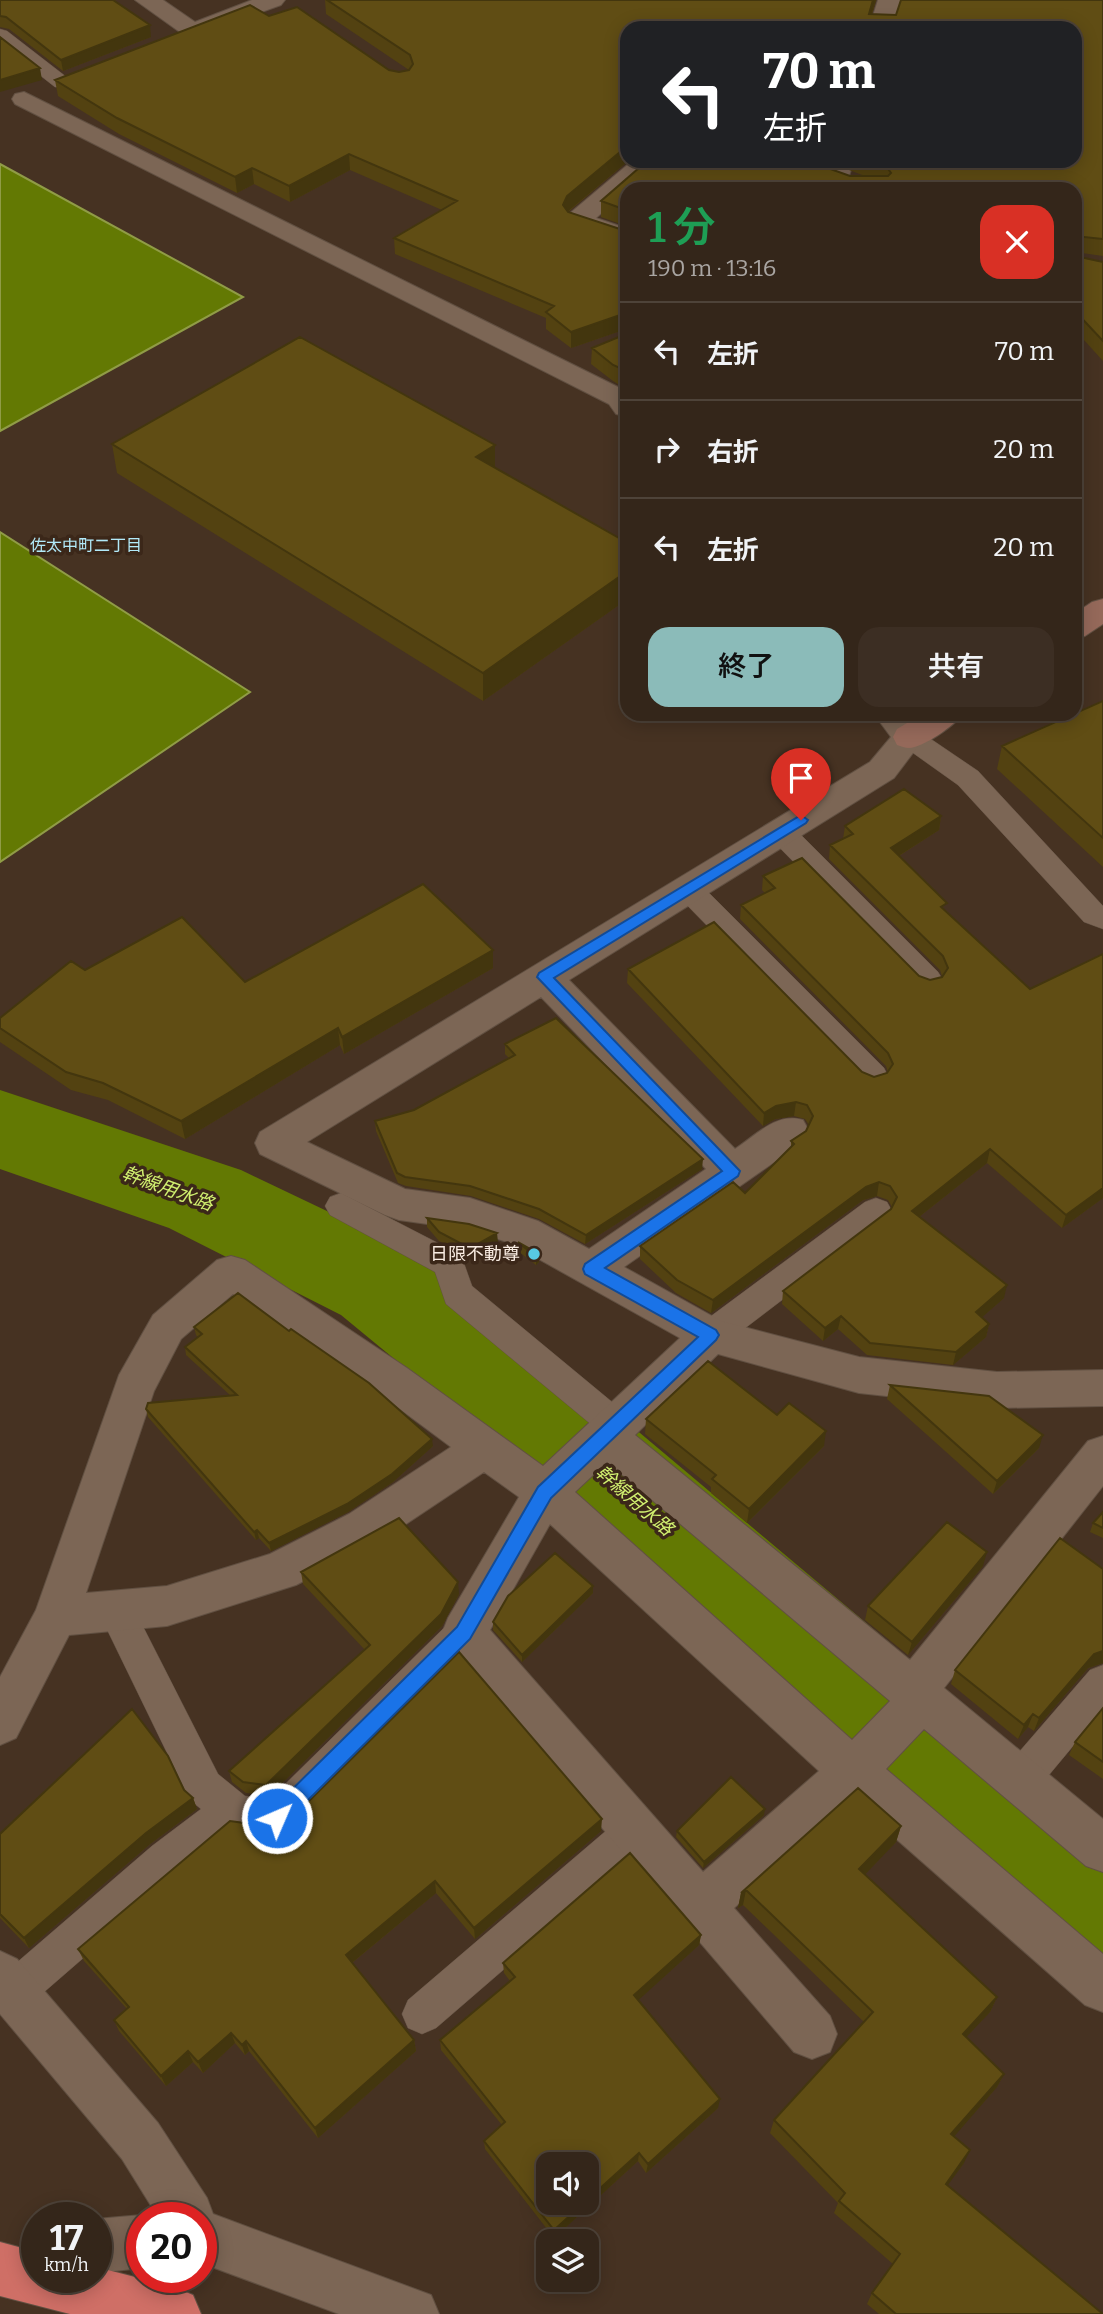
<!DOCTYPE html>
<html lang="ja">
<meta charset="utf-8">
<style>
:root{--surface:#34261a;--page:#3c2e23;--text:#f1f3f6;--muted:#a9a5a2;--line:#4e4339;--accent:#8bbbb9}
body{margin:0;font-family:Bitter,"Noto Sans JP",serif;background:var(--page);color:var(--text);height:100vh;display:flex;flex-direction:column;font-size:26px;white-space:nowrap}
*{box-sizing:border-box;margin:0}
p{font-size:23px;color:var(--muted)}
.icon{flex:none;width:38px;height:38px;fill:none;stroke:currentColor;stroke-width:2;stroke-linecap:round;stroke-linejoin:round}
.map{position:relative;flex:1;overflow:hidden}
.details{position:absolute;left:620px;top:182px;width:462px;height:539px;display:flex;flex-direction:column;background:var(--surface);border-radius:21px;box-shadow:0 4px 18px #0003,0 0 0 2px var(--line)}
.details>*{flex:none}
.top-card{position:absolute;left:620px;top:21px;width:462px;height:147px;border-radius:21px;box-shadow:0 4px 18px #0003,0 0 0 2px var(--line);background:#202124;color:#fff;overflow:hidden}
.controls{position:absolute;left:536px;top:2152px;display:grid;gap:14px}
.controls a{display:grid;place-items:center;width:63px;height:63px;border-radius:14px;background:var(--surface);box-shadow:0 4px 18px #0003,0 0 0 2px var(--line);font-size:35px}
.speed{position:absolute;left:21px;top:2202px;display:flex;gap:14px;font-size:35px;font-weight:700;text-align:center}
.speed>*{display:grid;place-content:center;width:91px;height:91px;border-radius:50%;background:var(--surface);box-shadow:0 4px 18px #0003,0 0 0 2px var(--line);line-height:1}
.speed small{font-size:18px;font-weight:400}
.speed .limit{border:10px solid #d22;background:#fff;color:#111}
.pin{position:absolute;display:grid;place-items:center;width:60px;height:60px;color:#fff;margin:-72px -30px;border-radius:50% 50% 50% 0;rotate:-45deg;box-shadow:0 0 7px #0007}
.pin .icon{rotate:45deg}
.me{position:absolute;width:77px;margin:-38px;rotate:45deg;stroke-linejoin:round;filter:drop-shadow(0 0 5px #0008)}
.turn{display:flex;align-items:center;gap:24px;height:147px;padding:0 28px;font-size:32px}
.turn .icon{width:91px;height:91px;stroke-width:2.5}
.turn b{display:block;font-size:49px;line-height:60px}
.round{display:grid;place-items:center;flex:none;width:74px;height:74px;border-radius:21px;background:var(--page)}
.summary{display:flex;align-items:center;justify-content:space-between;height:119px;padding:0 28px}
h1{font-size:42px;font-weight:600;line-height:52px;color:#1e9e55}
.button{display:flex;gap:14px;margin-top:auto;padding:14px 28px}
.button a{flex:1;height:80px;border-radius:21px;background:var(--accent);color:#111;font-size:28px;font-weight:600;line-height:80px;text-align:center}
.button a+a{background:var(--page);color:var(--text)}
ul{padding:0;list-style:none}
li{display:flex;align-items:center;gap:21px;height:98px;padding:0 28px;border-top:2px solid var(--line)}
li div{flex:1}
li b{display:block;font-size:26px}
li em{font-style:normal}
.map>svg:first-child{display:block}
.water{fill:#637903;stroke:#909c46;stroke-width:2}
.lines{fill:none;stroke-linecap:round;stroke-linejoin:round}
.river{fill:#637903;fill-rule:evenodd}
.lane-casing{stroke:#615042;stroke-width:1}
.street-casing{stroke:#615042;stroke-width:2}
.secondary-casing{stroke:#615042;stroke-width:2}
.highway-casing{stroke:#615042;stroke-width:2}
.lane{fill:#7c6655;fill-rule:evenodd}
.street{fill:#7c6655;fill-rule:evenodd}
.secondary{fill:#95695a;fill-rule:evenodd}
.highway{fill:#cf6f66;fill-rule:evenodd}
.wall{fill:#534211}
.shaded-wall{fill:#43360e}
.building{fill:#604d14;stroke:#43360e;stroke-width:2}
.route{fill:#1a73e8;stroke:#114b97;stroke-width:2}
.poi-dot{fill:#58c9e3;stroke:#3b2719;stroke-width:2.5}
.labels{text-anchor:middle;stroke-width:7;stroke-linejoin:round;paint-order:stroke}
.far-neighbourhood-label{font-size:16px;fill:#b2eaf9;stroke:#3b2719}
.poi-label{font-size:18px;fill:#faede3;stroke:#3b2719;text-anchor:end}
.water-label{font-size:19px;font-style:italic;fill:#d1f070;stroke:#3b2719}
</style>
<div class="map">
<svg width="1103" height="2314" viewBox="0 0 1103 2314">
<rect width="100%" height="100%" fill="#463222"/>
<path class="water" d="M0,164l243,133 -243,134z
M0,532l250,160 -250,170z"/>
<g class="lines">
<path class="river" d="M0,1090l241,80 174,83 112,85 576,484v146l-45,-18 -609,-546 -108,-89 -172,-87 -169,-59z"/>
<defs>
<path id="lane" d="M0,29l7,2 62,48 3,4 -3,4h-14l-55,-43z
M909,728l10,3 59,40 125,135v23l-19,-7 -126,-137 -59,-42 -3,-6 3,-6z
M781,822l10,3 147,147 5,8 -5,8 -10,3 -10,-3 -147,-149 -4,-7 4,-7z
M688,879l10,3 186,186 4,8 -4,8 -11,4 -11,-4 -184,-188 -4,-7 4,-7z
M341,1193l120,62 11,31 157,130 5,10 -5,10 -12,5 -12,-5 -159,-132 -11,-32 -105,-57 -5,-9 5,-9z
M876,1198l11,4 5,9 -5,9 -164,125 -12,4 -12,-4 -5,-10 5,-10 166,-123z
M116,1594l13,5 89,175 27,22 25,3 181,-178 13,-5 13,5 5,12 -5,12 -186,186 -14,6 -44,-6 -53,43 -152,132 -14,6 -14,-5v-30l152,-131 49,-37 -11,-9 -92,-189 5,-12z
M1103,1665v45l-69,83 -14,5 -14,-5 -5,-13 5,-13 84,-97z
M635,1812l14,6 5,13 -5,13 -213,184 -14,6 -14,-6 -6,-14 6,-14 213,-182z"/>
<path id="street" d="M135,0h28l32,22 57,-22h33l-4,5 -89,32 -8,-2z
M878,0h24l-9,28h-24z
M24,92l602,299v25l-10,-2 -7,-10 -594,-300 -3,-5 3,-5z
M632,161h28l-64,57 30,10v17l-57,-19 -4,-6 4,-6z
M828,161h26l-5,15 -12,13h-27l14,-16z
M874,714h34l17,23 -31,41 -325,202 166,169c21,-14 42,-37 68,-29l6,11 -6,11 -179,125 97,54 138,36 138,15 106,-2v36l-106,2 -138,-15 -141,-39 -83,81 275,225 178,-219 15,-5v50l-159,202 159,131v53l-17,-6 -162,-137 -38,40 217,185v58l-18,-7 -232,-204 -119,107 96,108 7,18 -7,18 -18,7 -18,-7 -346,-404 -6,-15 6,-15 71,-121 -35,-25 -105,70 -83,43 -129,41 -98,9 -53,103 -16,7v-68l36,-67 83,-235 34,-60 64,-55 14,-4 14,4 162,108 136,98 137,-128 -170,-95 -40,-13 -71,-10 -14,-5 -125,-61 -5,-11 5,-11 610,-370 21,-25zM541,997l165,172 -117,80 -51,-28 -68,-23 -65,-9 -98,-47zM233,1294l144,98 74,55 -102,67 -79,40 -103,32 -81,7 68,-202 27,-52zM607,1462l283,239 -38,39 -277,-248zM550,1524l269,247 -116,101 -213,-242z
M0,1951l17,8 141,164 49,75 6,16 218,81 8,19h-100l-138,-51v-46h-43l-36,-58 -122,-145z
M142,2215l7,2h-7v51l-46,5v-54z"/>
<path id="secondary" d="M1103,599v25l-18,12 -11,3v-25l18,-12z
M922,714h40c-6,11 -40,34 -53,34 -4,0 -8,-2 -12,-3l-4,-8 4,-8z"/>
<path id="highway" d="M0,2242l37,10v25h59v-10l78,20 19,8 8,19h-131l-70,-18z"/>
</defs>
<use href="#lane" class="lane-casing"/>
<use href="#street" class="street-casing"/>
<use href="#secondary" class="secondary-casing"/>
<use href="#highway" class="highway-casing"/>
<use href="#lane" class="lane"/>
<use href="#street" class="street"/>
<use href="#secondary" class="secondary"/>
<use href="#highway" class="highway"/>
</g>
<path class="wall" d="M0,0l151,37 -88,34 -54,-42 -9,-2z
M325,0h551l-4,14 24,1 5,-15h202v256l-28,-4v4l28,6v99l-29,-32v-140h-448v37l-25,-9v-16l46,-40h161l42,15h15l-40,-15h249v-133h-448v133h2l-60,51 58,19v98l-55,19 -25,-19v-11l-151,-64 -1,-16 48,-28 -92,-40 -60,32 -36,-18 -17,9 -118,-59 -61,-38 -3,-16 195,-75 19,11 28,-9 92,63 10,2 10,-2 -83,-56z
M626,334v50l-5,2 -8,-5 -22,-17 1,-16z
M112,444l383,24 131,74v58l-143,101 -366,-228z
M1103,701v166l-106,-98 5,-23z
M941,816l-2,14 -40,26 47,55 84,78 73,-35v244l-41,30 -75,-65 -68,54 85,81 -22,19 7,7 -3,13 -33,28 -86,-10 -29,-26 -15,12 -41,-37 1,-13 108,-82 1,-2 -4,-7 -11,-4 -14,4 -152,113 -35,-20 -36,-34v-13l105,-53 46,-46v-6l15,-10 3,-6 -4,-6 -11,-3 -19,3 -12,7 -136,-143 1,-14 234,103 12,5 13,-4 1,-1 -2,-6 -146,-147 1,-14 24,-12 -3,-3 1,-14 156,100 11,4 12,-3v-1l-2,-6 -111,-111 1,-14 13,-6 2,-13z
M493,950v18l-149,86 -4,-9 -155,94 -77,-39 -37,-10 -71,-48v-14l85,-58 160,12z
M505,1044l197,125 -117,75 -46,-25 -68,-23 -65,-10 -8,-3 -22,-52 -1,-10 39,-11 95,-52 -4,-4z
M427,1218l71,24 -33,18 -3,-7 -23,-12 -12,-14z
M518,1242l21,12v8l-3,3 -18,-14z
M194,1327l239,119 -40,36 -45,30 -77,39 -12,-13 -3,2 -108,-123 -2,-8 85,-13 -45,-41 -1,-8 13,-10 -2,-2z
M890,1385l149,63 -46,46 -106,-95z
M777,1415l47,31 -77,77 -36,-30v-6l-66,-53 1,-15z
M1103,1512v26l-13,-6 3,-9z
M983,1566l-75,89 -43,-35 3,-14z
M1103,1569v94l-15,5 -54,63 -6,-4 -10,12 -67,-55 4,-14z
M301,1572l158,22 -17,32 -173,170 -23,-3 -14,-11 -3,-11 136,-121 -62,-66z
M593,1586v7l-71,69 -29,-32v-8z
M1103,1708v71l-34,-24 6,-13z
M184,1790l9,8 4,11 -47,35 -121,104 -29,-30v-84z
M764,1815l-61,53 -27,-31 1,-6z
M901,1826l-5,16 -31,32 132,123 -7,15 -24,25 38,37 -7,13 -43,49 10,27 -17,22 156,129h-224l-12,-10 5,-11 21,-29 -59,-51 4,-10 -68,-70 4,-13 90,-98 -121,-117 -5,3 3,-15z
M273,1827l328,4 -126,108 -39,-46 -84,70 62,77 2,11 -98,87 -69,-87 -4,4 -10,-12 -32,30 -10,-11 -27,24 -47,-55 -5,-11 13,-11 -43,-48 -6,-12z
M701,1935l-2,10 -61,55 80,108 -72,65 -8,-12 -84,77 -69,-89 -1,-8 18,-16 -61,-75 -1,-10 70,-59 -6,-8 -1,-10z"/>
<path class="shaded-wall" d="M873,0h3l-9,28 2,-14z
M150,25l1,12 -88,34 -2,-11z
M40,68l2,12 -42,12v-12z
M626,147v14h2l-61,51 -4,-7 4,-9z
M349,154l1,16 -60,32 -1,-16z
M252,168l2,16 -17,9 -2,-16z
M626,313v16l-55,19v-16z
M626,368v16l-5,2 1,-17z
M495,445v29l-19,-17z
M626,572v28l-143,101v-28z
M941,816l-2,14 -50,32 2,-14z
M493,950v18l-149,86 -2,-17z
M338,1028l2,17 -155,94 -4,-18z
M796,1102l-2,14 -19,3 -12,7 1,-13 12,-7z
M990,1149l-3,14 -77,61 2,-13z
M703,1159l-1,10 -117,75 1,-9z
M879,1182l-2,14 -14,4 -152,113 2,-13 153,-113z
M1103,1188v10l-41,30 4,-13z
M497,1233l1,9 -33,18v-9z
M539,1254v8l-3,3v-8z
M1007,1285l-3,13 -31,27 3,-13z
M841,1316l-3,13 -15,12 2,-13z
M989,1324l-3,13 -33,28 3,-13z
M826,1431l-2,15 -77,77 2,-14z
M1043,1435l-4,13 -46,46 4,-13z
M432,1439l1,7 -40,36 -45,30 -77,39 -2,-8z
M257,1530l2,8 -3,2 -2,-8z
M987,1552l-4,14 -75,89 4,-13z
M458,1582l1,12 -17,32 -173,170 -3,-11z
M593,1586v7l-71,69v-7z
M1103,1651v12l-15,5 -54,63 5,-13 55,-64z
M1033,1714l-5,13 -10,12 6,-14z
M193,1798l4,11 -47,35 -121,104 -5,-10 122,-105z
M765,1809l-1,6 -61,53 1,-6z
M602,1819l-1,12 -126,108 -1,-11z
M901,1826l-5,16 -41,43 4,-16z
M435,1881l1,12 -88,73 -2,-11z
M746,1890l-3,15 -5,3 3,-15z
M701,1935l-2,10 -66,60 1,-10z
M997,1997l-7,15 -34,36 7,-14z
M231,2033l4,10 -32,30 -5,-11z
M414,2040l2,11 -98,87 -3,-10z
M246,2041l3,10 -4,4 -3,-10z
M188,2051l5,11 -27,24 -5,-10z
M1004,2074l-7,13 -52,60 6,-13z
M720,2099l-2,9 -72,65 2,-9z
M970,2150l-6,13 -24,33 6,-12z
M639,2153l-1,8 -84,77v-8l30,-27h2v-2z"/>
<path class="building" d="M0,0h113l37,25 -89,35 -55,-43 -6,-1z
M327,0h546l-4,14 27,1 5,-15h202v239l-28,-3v20l28,6v79l-29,-31v-121h-448v21l-25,-9 46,-40h161l42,15h38l3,-3 -5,-7 -15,-5h203v-133h-448v119l-59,49 -4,9 5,7 58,19v82l-55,19 -25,-20 8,-6 -160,-68 63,-37 -108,-47 -60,32 -37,-18 -17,9 -118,-59 -62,-38 195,-75 19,11 28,-9 92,63 10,2 10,-2 4,-6 -3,-9z
M0,37l40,31 -40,12z
M626,334v34l-4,1 -9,-4 -21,-17z
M300,337l195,108 -19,12 150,85v30l-143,101 -371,-229z
M1103,701v137l-101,-92z
M904,789l37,27 -50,32 56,55 -6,4 89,82 73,-35v234l-37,27 -76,-66 -78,62 95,74 -31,27 13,12 -33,28 -86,-9 -29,-27 -16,12 -42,-37 108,-82 6,-12 -7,-11 -11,-4 -13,5 -153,113 -36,-20 -37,-34 93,-64 12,11 49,-49 -3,-3 15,-10 7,-15 -6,-11 -11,-3 -20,4 -12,7 -136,-144 86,-47 148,150 12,5 13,-4 6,-9 -5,-11 -147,-148 34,-17 -12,-12 39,-18 117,118 11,4 12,-3 6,-9 -5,-12 -113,-111 23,-11 -8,-8z
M423,884l70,66 -151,87 -4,-9 -157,93 -78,-38 -37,-11 -66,-44v-10l71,-57 14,9 97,-53 63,65z
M556,1018l147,141 -117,76 -47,-26 -69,-23 -65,-9 -8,-4 -22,-52 39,-11 101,-55 -10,-11z
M427,1218l42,6 28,9 -32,18 -3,-7 -23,-12z
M518,1242l21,12 -3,3z
M238,1293l51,38 2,-2 78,54 63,56 -40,35 -45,30 -78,39 -12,-13 -3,2 -108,-123 2,-6 89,-8 -52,-48 17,-13 -8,-7z
M708,1361l69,54 12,-12 37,28 -77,78 -37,-30 4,-4 -70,-56z
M890,1385l99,11 54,39 -46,46z
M1103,1512v16l-10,-5z
M399,1518l59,64 -17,32 -175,171 -23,-3 -14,-11 141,-126 -69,-73z
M947,1522l40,30 -75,90 -44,-36z
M1060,1538l43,31v82l-9,3 -55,64 -6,-4 -9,11 -69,-55z
M555,1553l38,33 -71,69 -29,-33 15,-26z
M459,1652l143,167 -128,109 -39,-47 -89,74 68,85 -99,88 -69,-87 -4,4 -11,-12 -33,29 -10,-11 -27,25 -47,-56 15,-13 -51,-58 152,-128 43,6 17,-7z
M1103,1708v54l-28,-20z
M132,1709l36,47 16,34 9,8 -47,35 -122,105 -24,-24v-80z
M731,1777l34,32 -61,53 -27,-31z
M858,1788l43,38 -42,43 138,128 -34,37 41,40 -53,60 19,16 -24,34 157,130h-207l-24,-21 28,-39 -61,-53 6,-8 -71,-73 99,-108 -127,-122 -5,3z
M630,1853l71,82 -67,60 86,104 -72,65 -9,-11 -53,48v-36h-38v38h36l-30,27 -70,-89 21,-19 -65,-82 75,-63 -12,-14z"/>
<path class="route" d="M801,815l7,5 -2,3 -252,155 186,193 -2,5 -133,92 111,62 3,5 -3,5 -165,158 -81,141 -186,185 -7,3 -7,-3 -2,-6 2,-7 187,-184 81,-140 160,-150 -113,-63 -2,-5 2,-5 137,-93 -185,-194 2,-4z"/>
<circle class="poi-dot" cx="534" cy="1254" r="7"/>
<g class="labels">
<g class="far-neighbourhood-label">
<text x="86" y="551">佐太中町二丁目</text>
</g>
<g class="poi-label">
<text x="520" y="1260">日限不動尊</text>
</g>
<g class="water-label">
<text transform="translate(168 1188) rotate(20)" y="7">幹線用水路</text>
<text transform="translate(635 1500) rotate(41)" y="7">幹線用水路</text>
</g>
</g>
</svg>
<div class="controls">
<a><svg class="icon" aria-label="sound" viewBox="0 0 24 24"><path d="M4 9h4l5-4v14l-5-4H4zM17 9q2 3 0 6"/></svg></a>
<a><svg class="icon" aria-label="layers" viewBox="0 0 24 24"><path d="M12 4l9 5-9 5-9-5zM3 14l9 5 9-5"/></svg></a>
</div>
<div class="speed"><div>17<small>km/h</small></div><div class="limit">20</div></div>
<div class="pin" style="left:801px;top:820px;background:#d93025"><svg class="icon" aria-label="arrive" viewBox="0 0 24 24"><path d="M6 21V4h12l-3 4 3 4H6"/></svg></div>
<svg class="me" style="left:277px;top:1818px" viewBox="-20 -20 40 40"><circle r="17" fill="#1a73e8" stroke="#fff" stroke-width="3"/><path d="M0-11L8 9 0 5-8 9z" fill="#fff"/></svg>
<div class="top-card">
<div class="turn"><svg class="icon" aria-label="left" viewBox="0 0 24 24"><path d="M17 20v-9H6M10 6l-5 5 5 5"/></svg><div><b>70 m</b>左折</div></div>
</div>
<section class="details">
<div class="summary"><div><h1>1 分</h1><p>190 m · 13:16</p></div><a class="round" style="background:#d93025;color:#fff"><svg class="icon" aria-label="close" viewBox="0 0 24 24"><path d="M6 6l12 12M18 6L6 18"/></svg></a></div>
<ul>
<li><svg class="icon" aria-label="left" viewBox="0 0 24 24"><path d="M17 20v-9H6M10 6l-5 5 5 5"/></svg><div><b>左折</b></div><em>70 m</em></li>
<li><svg class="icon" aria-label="right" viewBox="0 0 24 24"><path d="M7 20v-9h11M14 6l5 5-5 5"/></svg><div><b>右折</b></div><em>20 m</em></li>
<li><svg class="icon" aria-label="left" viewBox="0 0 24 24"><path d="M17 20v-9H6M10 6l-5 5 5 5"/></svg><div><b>左折</b></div><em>20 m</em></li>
</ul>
<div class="button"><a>終了</a><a>共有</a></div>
</section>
</div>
